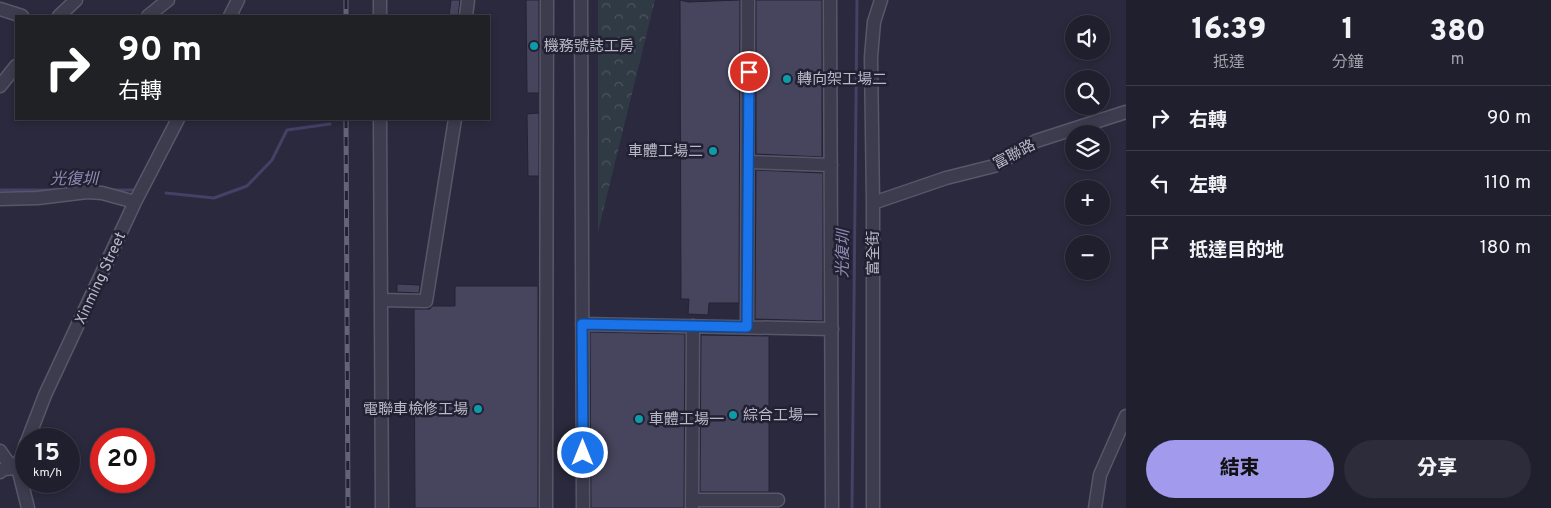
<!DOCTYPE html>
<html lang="zh-TW">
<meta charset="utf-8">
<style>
:root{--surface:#201f2e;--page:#2d2c3a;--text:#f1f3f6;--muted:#a2a2aa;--line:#3d3d4a;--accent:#a29aec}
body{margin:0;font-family:Overpass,"Noto Sans TC",sans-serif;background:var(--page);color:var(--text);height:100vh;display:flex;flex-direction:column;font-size:19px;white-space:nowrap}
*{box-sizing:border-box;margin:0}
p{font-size:16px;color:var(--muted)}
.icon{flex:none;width:28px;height:28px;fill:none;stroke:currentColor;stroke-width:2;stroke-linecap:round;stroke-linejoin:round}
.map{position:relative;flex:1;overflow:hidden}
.drawer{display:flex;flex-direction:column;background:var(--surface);width:425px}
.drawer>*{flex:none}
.top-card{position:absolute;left:15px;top:15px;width:475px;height:105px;border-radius:0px;box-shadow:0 2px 8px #0003,0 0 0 1px var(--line);background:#202124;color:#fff;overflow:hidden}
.buttons{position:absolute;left:1065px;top:15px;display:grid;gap:10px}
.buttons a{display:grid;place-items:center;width:45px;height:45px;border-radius:50%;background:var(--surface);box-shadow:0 2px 8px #0003,0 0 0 1px var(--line);font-size:25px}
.speed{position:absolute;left:15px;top:428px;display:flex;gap:10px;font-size:25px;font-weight:700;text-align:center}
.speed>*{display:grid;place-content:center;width:65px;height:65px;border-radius:50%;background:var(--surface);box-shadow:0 2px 8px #0003,0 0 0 1px var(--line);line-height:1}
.speed small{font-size:12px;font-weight:400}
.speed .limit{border:8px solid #d22;background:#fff;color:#111}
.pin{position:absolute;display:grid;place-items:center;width:42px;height:42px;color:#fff;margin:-21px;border:2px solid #fff;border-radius:50%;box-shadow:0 1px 5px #0007}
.me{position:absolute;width:55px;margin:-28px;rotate:0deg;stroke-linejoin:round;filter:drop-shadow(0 0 4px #0008)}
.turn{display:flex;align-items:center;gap:18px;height:105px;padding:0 20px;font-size:22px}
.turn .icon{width:65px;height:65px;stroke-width:2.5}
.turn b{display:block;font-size:35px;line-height:42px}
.eta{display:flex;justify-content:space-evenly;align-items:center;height:85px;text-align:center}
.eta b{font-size:30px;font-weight:800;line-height:35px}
.cta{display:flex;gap:10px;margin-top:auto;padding:10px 20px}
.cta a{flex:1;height:58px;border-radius:30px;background:var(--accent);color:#111;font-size:20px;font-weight:800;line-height:58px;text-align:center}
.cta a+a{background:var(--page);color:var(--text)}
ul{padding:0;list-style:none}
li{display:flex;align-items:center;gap:15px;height:65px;padding:0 20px;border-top:1px solid var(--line)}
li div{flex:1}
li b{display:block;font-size:19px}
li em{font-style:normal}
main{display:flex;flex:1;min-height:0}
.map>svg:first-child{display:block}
.forest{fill:url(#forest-crowns)}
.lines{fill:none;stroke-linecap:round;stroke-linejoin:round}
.stream{stroke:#434164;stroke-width:3}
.building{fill:#47455d;stroke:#242335}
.minor-casing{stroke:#585768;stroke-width:15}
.minor{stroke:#3d3c4e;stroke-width:12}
.rail-casing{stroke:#646377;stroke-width:5}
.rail{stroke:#222133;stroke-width:3;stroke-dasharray:9;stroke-linecap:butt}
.route-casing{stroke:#114b97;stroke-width:12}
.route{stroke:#1a73e8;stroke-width:9}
.culture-dot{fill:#0f9aa8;stroke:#222133;stroke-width:2}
.labels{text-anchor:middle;stroke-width:5;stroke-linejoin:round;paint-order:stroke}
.poi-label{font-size:15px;fill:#bab9c8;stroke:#222133;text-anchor:start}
.street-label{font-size:15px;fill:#bab9c8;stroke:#222133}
.water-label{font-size:16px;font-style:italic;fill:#8d8bb1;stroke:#222133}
</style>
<main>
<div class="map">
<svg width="1126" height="508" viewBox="0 0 1126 508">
<defs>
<pattern id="forest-crowns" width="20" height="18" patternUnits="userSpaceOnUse" patternTransform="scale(1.25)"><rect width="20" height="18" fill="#303a44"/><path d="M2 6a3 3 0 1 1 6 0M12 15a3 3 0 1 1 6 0" fill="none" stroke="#4c545e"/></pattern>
</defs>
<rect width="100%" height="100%" fill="#2a293d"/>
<path class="forest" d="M598,0h57l-57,232z"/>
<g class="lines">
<path class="stream" d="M0,190h54
M111,190h26
M166,193l48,5 33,-12 25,-26 15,-30 43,-6
M852,508l5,-508"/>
</g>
<path class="building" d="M451,0h9l-2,16h-9z
M526,0h13v93h-12z
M680,0l8,2 52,-2 -1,303h-30l-1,12 -20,-1 1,-15h-8z
M756,0h66v157l-66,-3z
M539,113v63h-11l-1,-62z
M756,170l67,3v148l-68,-2z
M397,284l23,1 -1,8 -22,-1z
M455,286h83v222h-123l-1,-199h16l2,-3h23z
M590,332l95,2 -1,174h-93z
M701,335l68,1v156h-69z"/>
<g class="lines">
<defs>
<path id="minor" d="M380,0v16
M581,0l2,508
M830,0l2,508
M0,9l22,7
M59,16l17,-16
M148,16l20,-16
M230,16l8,-16
M466,16l2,-16
M0,86l16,-20
M380,119l2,389
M749,162l82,3
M0,199l38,-1 49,-6 15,1 33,9
M873,203l73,-25 48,-12 42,-25 90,-29
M381,300l45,1 29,-182
M582,324l250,5
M747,327l1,-327
M28,439l17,-44 90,-193 43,-83
M26,443l-8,25 10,40
M0,451l7,10 11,7
M0,472l4,-3 14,-1
M692,500h86
M546,508l1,-508
M692,508l1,-182
M873,508v-305l-2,-146 3,-35 7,-22
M1095,508l5,-33 26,-59"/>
</defs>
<use href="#minor" class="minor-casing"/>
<use href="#minor" class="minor"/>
<defs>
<path id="rail" d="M346,0v16
M346,119l2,389"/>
</defs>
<use href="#rail" class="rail-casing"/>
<use href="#rail" class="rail"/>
</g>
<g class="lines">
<defs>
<path id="route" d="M583,453l-1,-129 165,3 2,-255"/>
</defs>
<use href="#route" class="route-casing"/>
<use href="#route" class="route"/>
</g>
<g class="culture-dot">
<circle cx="534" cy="46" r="5"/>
<circle cx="787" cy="79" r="5"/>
<circle cx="713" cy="151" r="5"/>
<circle cx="478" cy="409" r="5"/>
<circle cx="733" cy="415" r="5"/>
<circle cx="639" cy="419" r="5"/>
</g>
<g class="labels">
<g class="poi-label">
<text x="544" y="51">機務號誌工房</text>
<text x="797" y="84">轉向架工場二</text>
<text x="703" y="156" text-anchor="end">車體工場二</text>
<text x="468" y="414" text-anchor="end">電聯車檢修工場</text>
<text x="743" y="420">綜合工場一</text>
<text x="649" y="424">車體工場一</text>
</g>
<g class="street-label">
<text transform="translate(1014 154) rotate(-28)" y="5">富聯路</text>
<text transform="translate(873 253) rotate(-90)" y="5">富全街</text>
<text transform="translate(100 278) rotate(-65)" y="5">Xinming Street</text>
</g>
<g class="water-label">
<text x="74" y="184">光復圳</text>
<text transform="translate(842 254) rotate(-89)" y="6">光復圳</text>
</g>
</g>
</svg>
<div class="buttons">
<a><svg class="icon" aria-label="sound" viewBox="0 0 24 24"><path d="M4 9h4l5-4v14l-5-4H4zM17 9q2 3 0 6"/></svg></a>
<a><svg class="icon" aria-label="search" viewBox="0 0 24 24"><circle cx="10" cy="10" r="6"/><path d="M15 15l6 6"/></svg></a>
<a><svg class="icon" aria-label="layers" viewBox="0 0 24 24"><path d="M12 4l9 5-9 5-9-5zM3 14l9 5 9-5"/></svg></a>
<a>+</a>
<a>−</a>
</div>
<div class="speed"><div>15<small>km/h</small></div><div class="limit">20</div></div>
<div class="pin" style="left:749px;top:72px;background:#d93025"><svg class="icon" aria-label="arrive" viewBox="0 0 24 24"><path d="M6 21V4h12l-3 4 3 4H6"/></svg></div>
<svg class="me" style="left:583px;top:453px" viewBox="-20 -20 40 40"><circle r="17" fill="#1a73e8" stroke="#fff" stroke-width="3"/><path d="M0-11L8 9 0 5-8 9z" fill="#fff"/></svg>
<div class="top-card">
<div class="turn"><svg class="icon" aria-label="right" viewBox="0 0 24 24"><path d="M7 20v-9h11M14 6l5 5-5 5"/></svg><div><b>90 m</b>右轉</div></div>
</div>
</div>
<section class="drawer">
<div class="eta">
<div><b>16:39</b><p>抵達</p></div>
<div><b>1</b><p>分鐘</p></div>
<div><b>380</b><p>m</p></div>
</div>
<ul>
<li><svg class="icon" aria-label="right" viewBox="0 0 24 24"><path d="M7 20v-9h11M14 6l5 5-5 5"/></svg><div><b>右轉</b></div><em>90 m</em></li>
<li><svg class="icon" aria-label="left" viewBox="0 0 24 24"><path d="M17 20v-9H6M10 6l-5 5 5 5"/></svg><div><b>左轉</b></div><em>110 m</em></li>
<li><svg class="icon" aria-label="arrive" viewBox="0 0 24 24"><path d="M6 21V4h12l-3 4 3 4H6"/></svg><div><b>抵達目的地</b></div><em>180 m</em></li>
</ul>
<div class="cta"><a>結束</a><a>分享</a></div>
</section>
</main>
